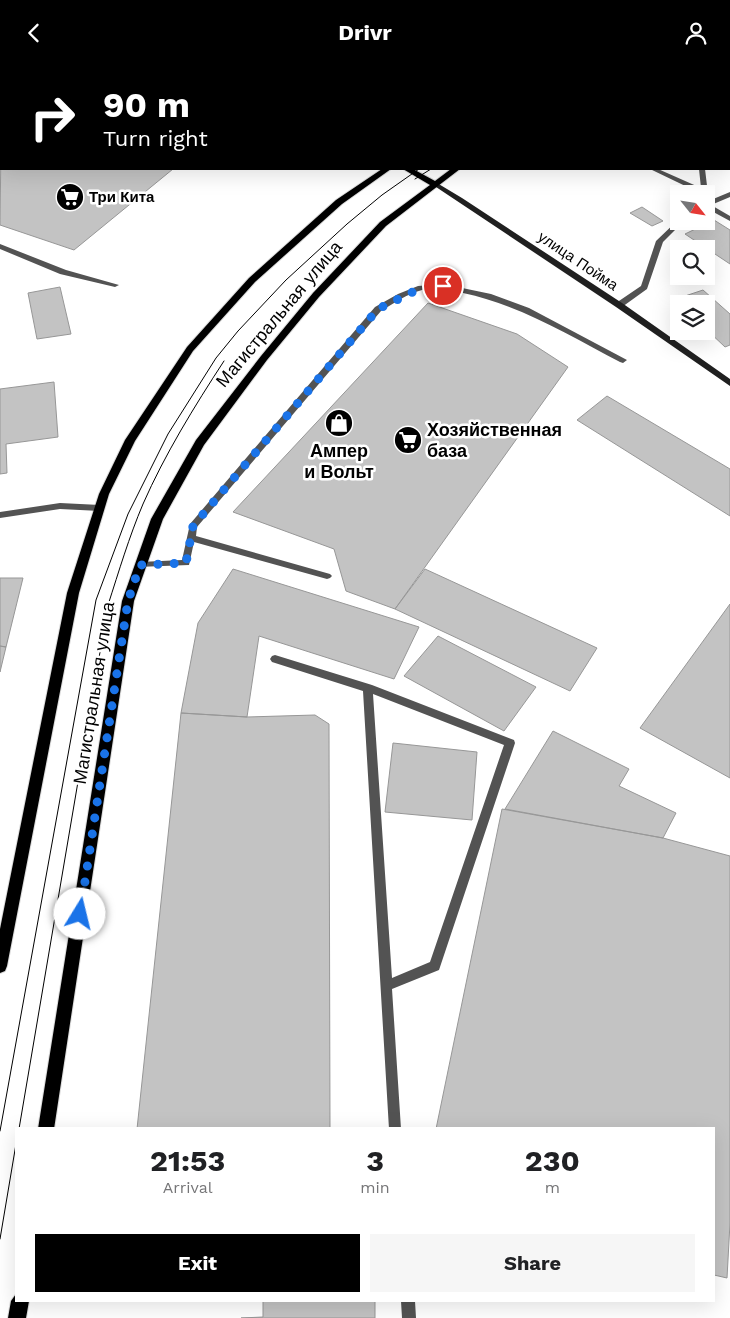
<!DOCTYPE html>
<meta charset="utf-8">
<style>
:root{--surface:#fff;--page:#f6f6f6;--text:#202124;--muted:#757577;--accent:#000}
body{margin:0;font-family:"Work Sans",sans-serif;background:var(--page);color:var(--text);height:100vh;display:flex;flex-direction:column;font-size:19px;white-space:nowrap}
*{box-sizing:border-box;margin:0}
p{font-size:16px;color:var(--muted)}
.icon{flex:none;width:28px;height:28px;fill:none;stroke:currentColor;stroke-width:2;stroke-linecap:round;stroke-linejoin:round}
.map{position:relative;flex:1;overflow:hidden}
.panel{position:absolute;left:15px;top:1062px;width:700px;height:175px;display:flex;flex-direction:column;background:var(--surface);border-radius:0px;box-shadow:0 5px 20px #0002}
.panel>*{flex:none}
.hud{position:absolute;left:0px;top:0px;width:730px;height:105px;box-shadow:0 5px 20px #0002;background:#000;color:#fff;overflow:hidden}
.needle{width:32px;rotate:120deg}
.tools{position:absolute;left:670px;top:120px;display:grid;gap:10px}
.tools a{display:grid;place-items:center;width:45px;height:45px;border-radius:0px;background:var(--surface);box-shadow:0 5px 20px #0002;font-size:25px}
.pin{position:absolute;display:grid;place-items:center;width:42px;height:42px;color:#fff;margin:-21px;border:2px solid #fff;border-radius:50%;box-shadow:0 1px 5px #0007}
.me{position:absolute;width:55px;margin:-28px;rotate:9deg;stroke-linejoin:round;filter:drop-shadow(0 0 4px #0008)}
.turn{display:flex;align-items:center;gap:18px;height:105px;padding:0 20px;font-size:22px}
.turn .icon{width:65px;height:65px;stroke-width:2.5}
.turn b{display:block;font-size:35px;line-height:42px}
.eta{display:flex;justify-content:space-evenly;align-items:center;height:85px;text-align:center}
.eta b{font-size:30px;font-weight:700;line-height:35px}
.button{display:flex;gap:10px;margin-top:auto;padding:10px 20px}
.button a{flex:1;height:58px;border-radius:0px;background:var(--accent);color:#fff;font-size:20px;font-weight:700;line-height:58px;text-align:center}
.button a+a{background:var(--page);color:var(--text)}
header{display:flex;justify-content:space-between;align-items:center;height:65px;padding:0 20px;background:var(--accent);color:#fff;font-size:22px;font-weight:700}
.map>svg:first-child{display:block}
.building{fill:#c3c3c3;stroke:#979797}
.lines{fill:none;stroke-linecap:round;stroke-linejoin:round}
.primary-casing{stroke:#dbdbdb;stroke-width:2}
.lane{fill:#535353;fill-rule:evenodd}
.secondary{fill:#202020;fill-rule:evenodd}
.primary{fill:#000;fill-rule:evenodd}
.tram{stroke:#000;stroke-width:1}
.rail{stroke:#000;stroke-width:2.5;stroke-dasharray:5 2 0.5 2;stroke-linecap:butt}
.route{stroke:#1a73e8;stroke-width:9;stroke-dasharray:0 16.2}
.labels{text-anchor:middle;stroke-width:5;stroke-linejoin:round;paint-order:stroke}
.far-poi-label{font-size:15px;font-weight:bold;fill:#000;stroke:#fff;text-anchor:start}
.far-street-label{font-size:15px;fill:#000;stroke:#fff}
.street-label{font-size:18px;fill:#000;stroke:#fff}
.poi-label{font-size:18px;font-weight:bold;fill:#000;stroke:#fff;text-anchor:start}
</style>
<header><svg class="icon" aria-label="back" viewBox="0 0 24 24"><path d="M15 5l-7 7 7 7"/></svg>Drivr<svg class="icon" aria-label="person" viewBox="0 0 24 24"><circle cx="12" cy="8" r="4"/><path d="M4 21q1-7 8-7t8 7"/></svg></header>
<div class="map">
<svg width="730" height="1253" viewBox="0 0 730 1253">
<rect width="100%" height="100%" fill="#fff"/>
<path class="building" d="M1,78v26h172l-99,81 -74,-25z
M642,142l21,14 -11,5 -22,-13z
M714,155l16,10v34l-45,-30z
M60,222l11,47 -34,5 -9,-46z
M703,225l27,24v31l-5,2 -19,-18v-25h-27l-6,-4z
M428,238l89,31 51,33 -173,242 -49,-18 -12,-42 -101,-37z
M54,317l4,55 -52,7 1,29 -7,1v-85z
M607,331l123,73v47l-153,-96z
M233,504l186,58 -25,52 -135,-43 -12,81 -66,-4 17,-90z
M425,504l172,79 -27,43 -175,-82z
M0,513h23l-17,69 -6,-1z
M730,539v174l-90,-50z
M438,571l98,51 -32,44 -100,-55z
M0,581l6,1 -6,25z
M181,648l66,4 68,-2 14,9 1,405h-193z
M553,666l76,38 -10,17 57,27 -13,25 -158,-29z
M393,678l84,9 -5,68 -87,-8z
M502,744l161,29 67,18v367l-3,55 -13,-3v-146h-278z
M263,1236h112v17h-134l22,-1z"/>
<g class="lines">
<defs>
<path id="primary" d="M382,104h9l-49,35 -87,78 -62,69 -58,90 -26,53 -30,99 -72,373 -2,5 -5,2v-44l67,-336 32,-99 26,-54 62,-93 62,-69 87,-78z
M403,104h10l22,12 16,-12h9l-74,57 -67,71 -52,63 -63,85 -41,74 -29,82 -80,528h-16l84,-528 29,-82 45,-79 65,-84 52,-63 67,-71 50,-37z
M16,1229v7h13l-3,17h-18l3,-17z"/>
</defs>
<use href="#primary" class="primary-casing"/>
<path class="lane" d="M729,96h1v4h-1z
M650,104h8l43,19 -2,-19h6l3,25 -2,2v-2h-4z
M730,127v5l-19,8 19,11v5l-24,-13v-6z
M679,154v2h5l-21,21 -16,47 -25,18h-6v-4l25,-17 15,-45z
M0,179l66,26 53,15 -4,2 -55,-13 -60,-25z
M443,219l48,10 38,14 98,52 -4,3 -3,-1c-51,-27 -100,-57 -157,-69 -14,-3 -27,-6 -41,-3 -15,4 -28,13 -41,21l-184,216 -1,9 134,38 2,2 -2,2 -3,1 -133,-37 -5,23 -52,2 -2,-2 5,-3 42,-2 8,-36 185,-217 23,-13 20,-8z
M60,438l40,2 4,3 -4,3 -40,-2 -60,9v-6z
M275,590l97,30 142,55 1,3 -76,227 -47,19 9,140h-12l-26,-438 -91,-29 -2,-3 2,-3zM373,629l131,51 -74,217 -38,16z
M401,1236h14l1,17h-14z"/>
<path class="secondary" d="M230,0h7l1,1h-7z
M433,118h4l25,15 160,105 108,76v7l-114,-79 -183,-122z"/>
<use href="#primary" class="primary"/>
<path class="tram" d="M582,1l2,-1
M594,1l2,-1
M415,114l16,-10
M19,1064l89,-524c11,-34 21,-68 35,-101 22,-50 51,-97 81,-143
M0,1066l96,-531 32,-86 40,-80 48,-76 22,-27 48,-51 61,-56 35,-29 37,-26
M0,1174l16,-95"/>
<path class="rail" d="M566,0l2,1
M656,0l3,1"/>
</g>
<g class="lines">
<path class="route" d="M80,849l48,-313 12,-36 46,-2 7,-37 185,-217 43,-21 22,-2"/>
</g>
<defs>
<symbol id="supermarket-disc" viewBox="-11 -11 22 22"><circle r="9.5" fill="#000" stroke="#fff"/><path d="M-6-5.5h2.5l.6 2H6L4.5 2H-2.5L-4.4-4H-6ZM-1.5 3.2a1.3 1.3 0 1 0 .1 0ZM3 3.2a1.3 1.3 0 1 0 .1 0Z" fill="#fff"/></symbol>
<symbol id="shop-disc" viewBox="-11 -11 22 22"><circle r="9.5" fill="#000" stroke="#fff"/><path d="M-5-2.5h2.3a2.7 3.5 0 0 1 5.4 0H5L5.5 6h-11ZM-1.5-2.5h3a1.5 2.3 0 0 0-3 0Z" fill="#fff"/></symbol>
</defs>
<g fill-rule="evenodd">
<use href="#supermarket-disc" x="54" y="116" width="32" height="32"/>
<use href="#shop-disc" x="323" y="342" width="32" height="32"/>
<use href="#supermarket-disc" x="392" y="359" width="32" height="32"/>
</g>
<g class="labels">
<g class="far-poi-label">
<text x="89" y="137">Три Кита</text>
</g>
<g class="far-street-label">
<text transform="translate(578 196) rotate(34)" y="5">улица Пойма</text>
</g>
<g class="street-label">
<text transform="translate(279 249) rotate(-50)" y="6">Магистральная улица</text>
<text transform="translate(94 628) rotate(-81)" y="6">Магистральная улица</text>
</g>
<g class="poi-label">
<text x="427" y="371">Хозяйственная<tspan x="427" dy="21">база</tspan></text>
<text x="339" y="392" text-anchor="middle">Ампер<tspan x="339" dy="21">и Вольт</tspan></text>
</g>
</g>
</svg>
<div class="tools">
<a><svg class="needle" viewBox="-14 -14 28 28"><path d="M0-13l5 13h-10z" fill="#e53935"/><path d="M0 13l5-13h-10z" fill="#757577"/></svg></a>
<a><svg class="icon" aria-label="search" viewBox="0 0 24 24"><circle cx="10" cy="10" r="6"/><path d="M15 15l6 6"/></svg></a>
<a><svg class="icon" aria-label="layers" viewBox="0 0 24 24"><path d="M12 4l9 5-9 5-9-5zM3 14l9 5 9-5"/></svg></a>
</div>
<div class="pin" style="left:443px;top:221px;background:#d93025"><svg class="icon" aria-label="arrive" viewBox="0 0 24 24"><path d="M6 21V4h12l-3 4 3 4H6"/></svg></div>
<svg class="me" style="left:80px;top:849px" viewBox="-20 -20 40 40"><circle r="19" fill="#fff"/><path d="M0-13L10 11 0 6-10 11z" fill="#1a73e8"/></svg>
<div class="hud">
<div class="turn"><svg class="icon" aria-label="right" viewBox="0 0 24 24"><path d="M7 20v-9h11M14 6l5 5-5 5"/></svg><div><b>90 m</b>Turn right</div></div>
</div>
<section class="panel">
<div class="eta">
<div><b>21:53</b><p>Arrival</p></div>
<div><b>3</b><p>min</p></div>
<div><b>230</b><p>m</p></div>
</div>
<div class="button"><a>Exit</a><a>Share</a></div>
</section>
</div>
